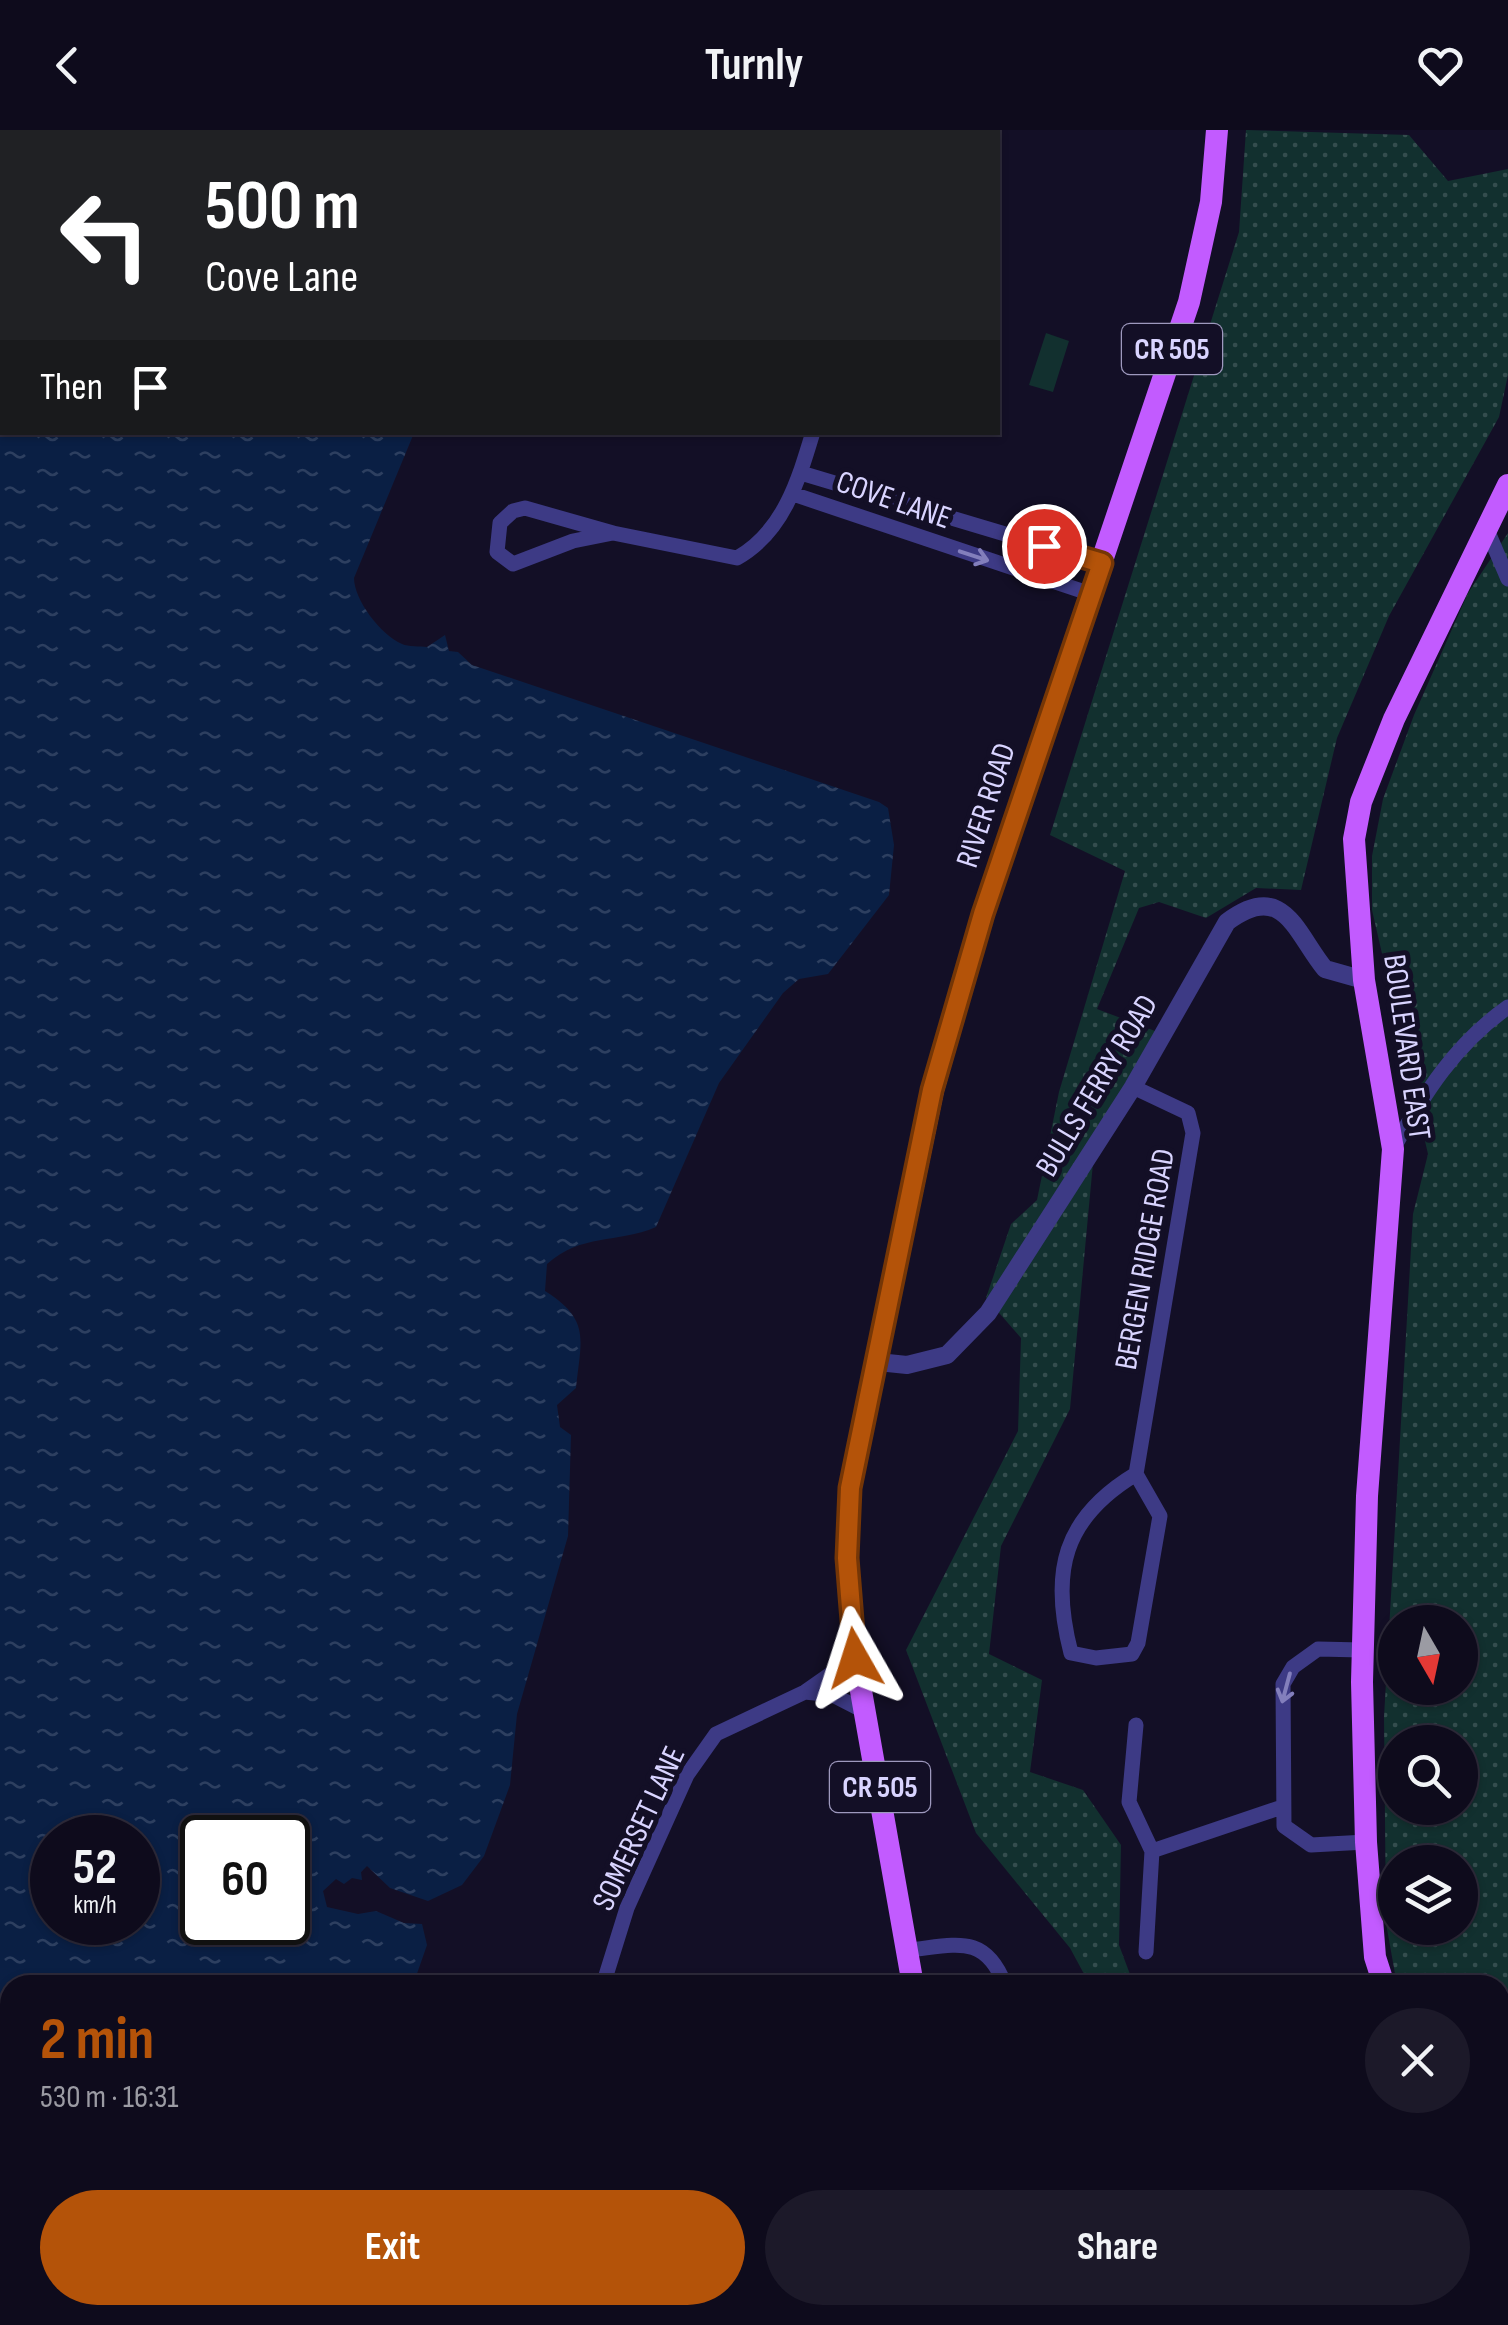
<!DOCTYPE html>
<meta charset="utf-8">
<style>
:root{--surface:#0e0b1c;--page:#1c1929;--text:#f1f3f6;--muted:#9b9ba3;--line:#2e2b3b;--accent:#b45309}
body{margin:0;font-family:"Sofia Sans Condensed",sans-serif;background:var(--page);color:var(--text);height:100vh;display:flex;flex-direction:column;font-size:38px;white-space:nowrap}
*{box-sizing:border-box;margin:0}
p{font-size:32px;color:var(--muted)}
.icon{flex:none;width:55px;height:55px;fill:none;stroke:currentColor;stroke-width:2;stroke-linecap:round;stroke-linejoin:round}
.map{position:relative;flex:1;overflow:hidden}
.sheet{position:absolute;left:0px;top:1845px;width:1510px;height:350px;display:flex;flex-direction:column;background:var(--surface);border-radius:30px 30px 0 0;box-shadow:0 2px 8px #0004,0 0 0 2px var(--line)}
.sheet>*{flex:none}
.hud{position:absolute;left:0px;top:0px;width:1000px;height:305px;box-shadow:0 2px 8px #0004,0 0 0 2px var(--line);background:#202124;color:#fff;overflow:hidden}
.needle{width:65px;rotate:171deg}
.fabs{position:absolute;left:1378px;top:1475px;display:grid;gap:20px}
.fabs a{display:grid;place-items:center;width:100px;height:100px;border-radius:50%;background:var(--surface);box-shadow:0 2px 8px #0004,0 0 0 2px var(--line);font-size:50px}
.speed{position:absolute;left:30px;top:1685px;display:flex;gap:20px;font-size:50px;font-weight:700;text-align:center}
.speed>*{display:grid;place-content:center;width:130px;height:130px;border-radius:50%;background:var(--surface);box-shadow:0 2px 8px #0004,0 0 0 2px var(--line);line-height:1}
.speed small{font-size:25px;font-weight:400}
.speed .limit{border:5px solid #111;border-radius:15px;background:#fff;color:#111}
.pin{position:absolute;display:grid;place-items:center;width:85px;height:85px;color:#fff;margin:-42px;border:5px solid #fff;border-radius:50%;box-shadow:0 2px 10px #0007}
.me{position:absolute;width:110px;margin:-55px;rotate:354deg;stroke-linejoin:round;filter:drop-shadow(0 0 8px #0008)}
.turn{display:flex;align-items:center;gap:35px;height:210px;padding:0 40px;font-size:45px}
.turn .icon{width:130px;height:130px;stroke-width:2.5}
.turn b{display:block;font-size:70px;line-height:85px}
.then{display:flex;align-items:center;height:95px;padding:0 40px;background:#0003;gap:20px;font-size:38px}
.round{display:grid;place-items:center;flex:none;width:105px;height:105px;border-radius:52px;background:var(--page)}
.head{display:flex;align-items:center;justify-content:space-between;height:170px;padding:0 40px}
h1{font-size:60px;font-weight:700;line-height:75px;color:var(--accent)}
.cta{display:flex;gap:20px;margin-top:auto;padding:20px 40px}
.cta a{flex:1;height:115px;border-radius:60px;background:var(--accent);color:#fff;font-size:40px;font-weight:700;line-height:115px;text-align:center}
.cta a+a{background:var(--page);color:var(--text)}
header{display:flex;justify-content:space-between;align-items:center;height:130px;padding:0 40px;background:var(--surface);font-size:45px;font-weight:700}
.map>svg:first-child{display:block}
.grass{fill:url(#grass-dots);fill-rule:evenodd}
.pitch{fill:#12302f}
.water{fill:url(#water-ripples);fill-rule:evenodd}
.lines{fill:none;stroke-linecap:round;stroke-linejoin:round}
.minor{stroke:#3d3a85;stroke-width:15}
.tertiary{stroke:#3d3a85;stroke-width:18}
.secondary{stroke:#6f6bff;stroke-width:20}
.primary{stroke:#c25bff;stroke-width:22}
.oneway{stroke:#837fbc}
.route-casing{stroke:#753606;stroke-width:25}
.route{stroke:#b45309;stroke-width:18}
.labels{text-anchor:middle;stroke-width:10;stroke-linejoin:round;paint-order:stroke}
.shield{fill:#130f26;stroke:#9e99be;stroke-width:2.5}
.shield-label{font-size:30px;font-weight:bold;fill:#d9d4ff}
.street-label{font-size:32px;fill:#d9d4ff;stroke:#130f26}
</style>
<header><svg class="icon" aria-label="back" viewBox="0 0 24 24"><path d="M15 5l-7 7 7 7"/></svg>Turnly<svg class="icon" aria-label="heart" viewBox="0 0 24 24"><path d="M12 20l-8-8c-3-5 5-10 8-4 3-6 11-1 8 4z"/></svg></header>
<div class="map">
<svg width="1508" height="2195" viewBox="0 0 1508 2195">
<defs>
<pattern id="grass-dots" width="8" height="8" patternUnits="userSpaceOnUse" patternTransform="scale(2.5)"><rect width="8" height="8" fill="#12302f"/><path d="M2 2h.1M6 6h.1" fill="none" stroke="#344d4e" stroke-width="1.8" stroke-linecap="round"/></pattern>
<pattern id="water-ripples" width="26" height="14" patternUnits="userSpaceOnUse" patternTransform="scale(2.5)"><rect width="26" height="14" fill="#0a1f44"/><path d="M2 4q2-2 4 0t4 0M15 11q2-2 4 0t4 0" fill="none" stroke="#2d3f60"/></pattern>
</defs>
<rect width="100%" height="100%" fill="#130f26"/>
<path class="grass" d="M1246,0l163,5 39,46 60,-12v206l-9,42 -110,199 -52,122 -36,152 -45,-2 -50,30 -47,-16 -20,6 -42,101 66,25 -70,129 -23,246 -69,137 -12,108 53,26 -12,92 53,18 38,55 -2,100 15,40h-44l-20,-37 -94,-115 -70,-183 112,-219 3,-93 -35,-40 25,-74 26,-24 22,-108 66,-221 -75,-36 189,-603z
M1508,403v1707l-8,-8v-247h-103l-11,-62 -2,-206 29,-503 15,-60 -56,-244v-54l11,-57 31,-84 54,-122zM1395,1492h65v66h-65zM1395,1612h65v66h-65zM1395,1732h65v66h-65z
M1133,2185h89l-2,10h-163z"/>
<path class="pitch" d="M1046,203l23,8 -16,51 -24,-7z"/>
<path class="water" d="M0,0l872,2h-870v300l412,1 -60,145c0,22 27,57 48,66 6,3 18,2 25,3l18,-12 4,16 9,1 14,13 407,137 9,6 6,37 -5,50 -61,79 -29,5 -16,14 -64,90 -63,144c-40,17 -74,6 -109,37l-2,27c46,29 36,48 31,97l-19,17 3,22 11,8 -3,101 -51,178 -7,71 -26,71 -22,29 -34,16 -38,-13 -23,-22 -6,6 1,8 -10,-2 -8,6 -8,-5 -13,12 4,16 31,7 18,-3 28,12 18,1 5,21 -14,40h-403v330h119l-5,10h-124zM52,1708h86v84h-86zM202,1708h86v84h-86z"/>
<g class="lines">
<path class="minor" d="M801,343l301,90
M793,364l298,100
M525,378l88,25 -40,8 -60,23 -16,-12 3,-29 13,-12z
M1485,395l23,54
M613,403l124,25c46,-26 61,-76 76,-126
M1133,957l55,26 5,20 -57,341 24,42 -22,127 -6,11 -36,4 -25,-5c-21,-81 -8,-135 65,-179
M1393,1019c31,-55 62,-105 115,-142
M1362,1520l-44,-1 -25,18 -10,17 1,142 27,19 55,-3
M805,1562l28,3 33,17
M1136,1595l-7,77 23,49 -6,101
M1152,1721l130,-44
M909,1820c47,-5 76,-17 96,35
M603,1855l24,-77 60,-133 29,-41 89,-42 50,-35
M744,2185l23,10
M881,2185l11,10
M1378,2185l13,10
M1052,2193l2,-8
M1305,2195l7,-10"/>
<path class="tertiary" d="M878,1232l29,3 40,-10 41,-42 145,-226 94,-165c57,-43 69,12 98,47l39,11"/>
<path class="secondary" d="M1500,2128l8,9"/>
<path class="primary" d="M913,1855l-58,-328 -8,-100 3,-68 83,-399 50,-176 206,-612 22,-100 6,-72
M1384,1855l-9,-28 -9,-115 -4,-160 5,-186 26,-347 -29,-169 -10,-141 7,-37 33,-83 114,-234
M1500,1996l8,4
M865,2195l4,-10"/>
</g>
<defs><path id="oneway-shaft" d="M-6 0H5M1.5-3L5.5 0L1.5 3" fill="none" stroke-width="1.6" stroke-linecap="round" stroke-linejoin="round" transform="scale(2.5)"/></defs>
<g class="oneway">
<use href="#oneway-shaft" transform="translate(974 426) rotate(18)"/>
<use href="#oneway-shaft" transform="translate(1286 1558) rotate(105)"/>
</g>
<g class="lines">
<defs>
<path id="route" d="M855,1528l-8,-100 3,-70 82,-398 51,-176 119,-351 -58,-17"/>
</defs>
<use href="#route" class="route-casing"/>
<use href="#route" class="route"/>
</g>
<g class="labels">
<g class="shield">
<rect x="1122" y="194" width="100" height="50" rx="8"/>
<rect x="830" y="1632" width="100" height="50" rx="8"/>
</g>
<g class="shield-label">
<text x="1172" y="229">CR 505</text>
<text x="880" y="1667">CR 505</text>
</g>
<g class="street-label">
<text transform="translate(894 369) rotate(19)" y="11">COVE LANE</text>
<text transform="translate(985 675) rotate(-72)" y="11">RIVER ROAD</text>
<text transform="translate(1408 917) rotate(82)" y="11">BOULEVARD EAST</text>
<text transform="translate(1096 955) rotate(-59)" y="11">BULLS FERRY ROAD</text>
<text transform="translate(1144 1129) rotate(-80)" y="11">BERGEN RIDGE ROAD</text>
<text transform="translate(638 1698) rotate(-65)" y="11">SOMERSET LANE</text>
</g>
</g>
</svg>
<div class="fabs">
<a><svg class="needle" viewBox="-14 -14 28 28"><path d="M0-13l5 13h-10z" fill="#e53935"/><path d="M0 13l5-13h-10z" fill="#9b9ba3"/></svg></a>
<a><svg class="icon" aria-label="search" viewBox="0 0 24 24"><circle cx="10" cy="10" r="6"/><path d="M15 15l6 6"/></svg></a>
<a><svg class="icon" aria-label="layers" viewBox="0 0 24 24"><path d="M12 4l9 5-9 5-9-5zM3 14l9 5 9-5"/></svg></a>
</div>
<div class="speed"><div>52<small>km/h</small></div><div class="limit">60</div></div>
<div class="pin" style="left:1044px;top:416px;background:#d93025"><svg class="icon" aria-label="arrive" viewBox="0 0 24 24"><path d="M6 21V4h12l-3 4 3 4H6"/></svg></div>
<svg class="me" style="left:855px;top:1528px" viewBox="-20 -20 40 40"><path d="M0-17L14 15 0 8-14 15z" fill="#b45309" stroke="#fff" stroke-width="4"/></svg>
<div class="hud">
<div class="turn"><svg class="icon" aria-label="left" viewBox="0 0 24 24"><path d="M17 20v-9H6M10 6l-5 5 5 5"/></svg><div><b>500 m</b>Cove Lane</div></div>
<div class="then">Then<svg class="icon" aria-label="arrive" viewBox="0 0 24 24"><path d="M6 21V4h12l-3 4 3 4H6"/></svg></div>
</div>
<section class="sheet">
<div class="head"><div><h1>2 min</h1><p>530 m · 16:31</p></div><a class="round"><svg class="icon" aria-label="close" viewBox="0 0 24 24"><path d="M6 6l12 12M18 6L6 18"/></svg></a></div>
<div class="cta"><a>Exit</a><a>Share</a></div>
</section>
</div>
